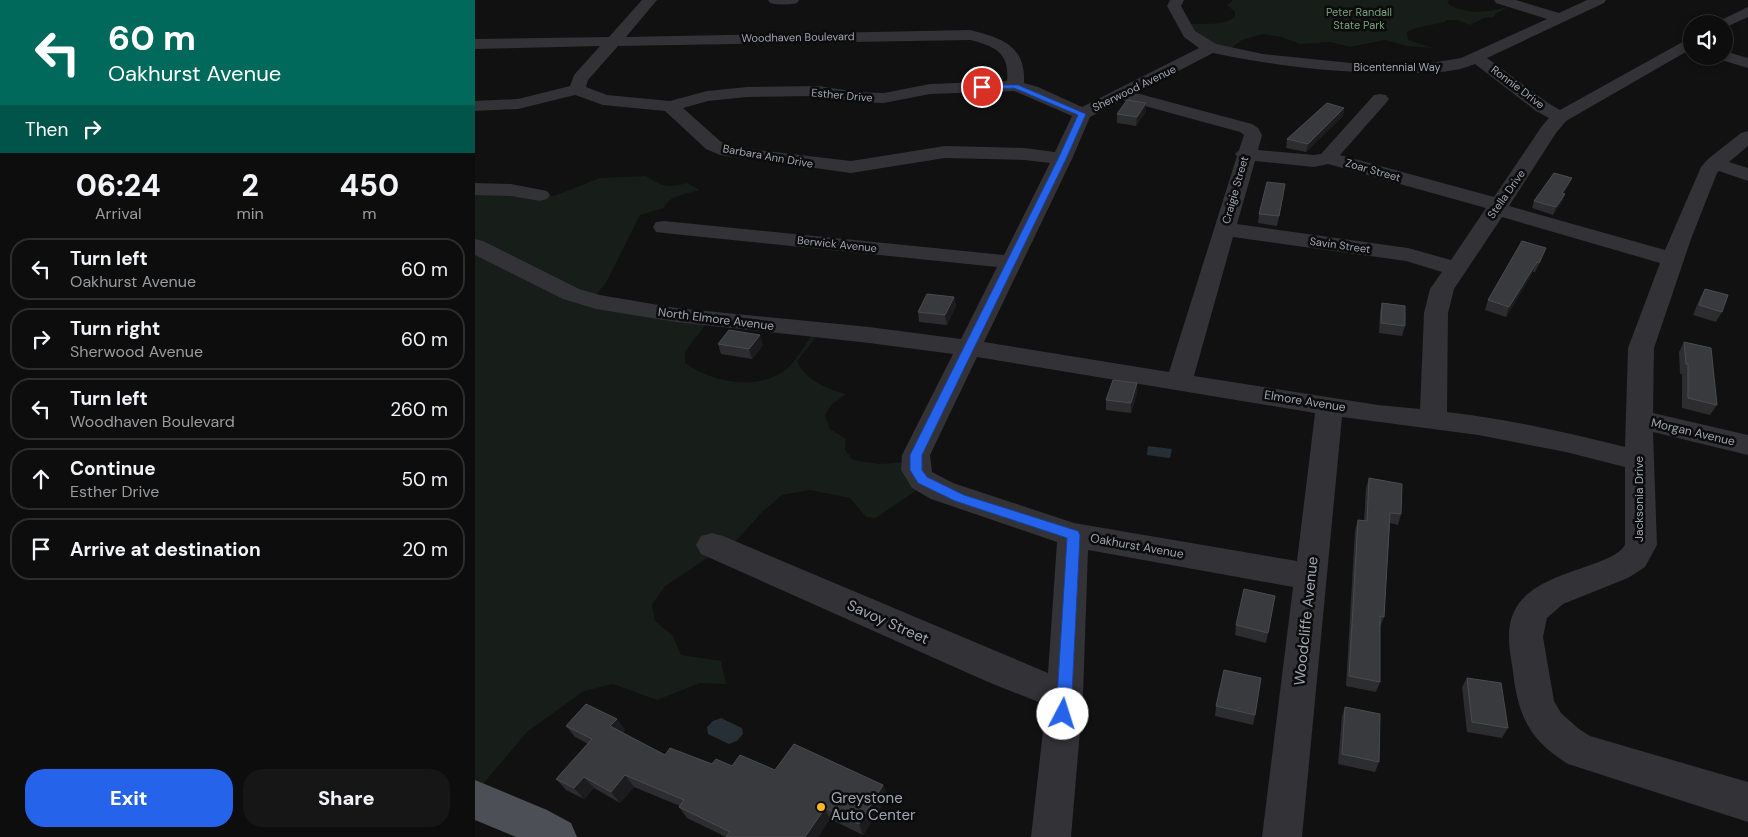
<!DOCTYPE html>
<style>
:root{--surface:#0d0d0e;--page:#161617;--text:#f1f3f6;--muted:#9a9c9e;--line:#2d2d2e;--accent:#2563eb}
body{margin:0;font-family:"DM Sans",sans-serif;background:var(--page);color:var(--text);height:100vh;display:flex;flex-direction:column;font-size:19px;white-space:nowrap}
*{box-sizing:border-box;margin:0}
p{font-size:16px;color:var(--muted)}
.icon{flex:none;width:28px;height:28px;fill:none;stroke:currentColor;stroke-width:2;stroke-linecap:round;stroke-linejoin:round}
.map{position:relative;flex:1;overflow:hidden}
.panel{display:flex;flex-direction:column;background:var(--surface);width:475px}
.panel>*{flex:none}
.hud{background:#00695c;color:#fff;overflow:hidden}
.tools{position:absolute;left:1208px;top:15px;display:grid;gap:10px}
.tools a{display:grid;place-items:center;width:50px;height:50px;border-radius:50%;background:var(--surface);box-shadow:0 2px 8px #0003,0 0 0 1px var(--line);font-size:25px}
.pin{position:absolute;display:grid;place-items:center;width:42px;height:42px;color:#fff;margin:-21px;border:2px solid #fff;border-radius:50%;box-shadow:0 1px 5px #0007}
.me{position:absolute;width:55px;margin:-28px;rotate:5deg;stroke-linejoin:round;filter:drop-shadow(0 0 4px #0008)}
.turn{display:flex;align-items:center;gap:18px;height:105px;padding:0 25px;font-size:22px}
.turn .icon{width:65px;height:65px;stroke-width:2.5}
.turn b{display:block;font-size:35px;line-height:42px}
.then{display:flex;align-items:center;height:48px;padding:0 25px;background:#0003;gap:10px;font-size:19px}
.eta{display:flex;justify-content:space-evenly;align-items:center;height:85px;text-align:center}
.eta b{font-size:30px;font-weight:800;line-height:35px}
.primary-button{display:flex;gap:10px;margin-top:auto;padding:10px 25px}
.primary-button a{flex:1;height:58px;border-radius:20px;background:var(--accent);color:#fff;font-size:20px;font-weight:800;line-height:58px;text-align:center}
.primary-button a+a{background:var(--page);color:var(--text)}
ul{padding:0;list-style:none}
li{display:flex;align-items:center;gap:15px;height:62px;margin:0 10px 8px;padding:0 15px;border:2px solid var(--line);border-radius:20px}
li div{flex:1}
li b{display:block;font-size:19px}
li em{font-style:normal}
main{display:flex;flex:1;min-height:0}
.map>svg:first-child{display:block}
.green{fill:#171d18}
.water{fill:#272f36}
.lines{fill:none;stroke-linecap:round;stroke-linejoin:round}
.minor{fill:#323237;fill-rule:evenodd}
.major{fill:#4d4f57;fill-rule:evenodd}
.wall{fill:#2d2d30}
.shaded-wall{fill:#1c1c1e}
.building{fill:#393a3e;stroke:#4a4b51}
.route{fill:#2563eb;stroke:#184099}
.poi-dot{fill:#fab921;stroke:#0c0c0d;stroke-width:2}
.labels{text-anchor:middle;stroke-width:5;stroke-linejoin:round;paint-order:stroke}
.far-park-label{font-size:11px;fill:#77a07b;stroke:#0c0c0d}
.far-street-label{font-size:11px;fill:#a1a6b4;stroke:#0c0c0d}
.street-label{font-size:12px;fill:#a1a6b4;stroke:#0c0c0d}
.near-street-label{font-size:15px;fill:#a1a6b4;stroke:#0c0c0d}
.near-poi-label{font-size:15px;fill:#a1a6b4;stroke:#0c0c0d;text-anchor:start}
</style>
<main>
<section class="panel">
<div class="hud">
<div class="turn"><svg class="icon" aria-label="left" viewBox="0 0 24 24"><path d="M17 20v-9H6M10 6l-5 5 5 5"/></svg><div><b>60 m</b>Oakhurst Avenue</div></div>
<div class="then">Then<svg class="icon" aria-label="right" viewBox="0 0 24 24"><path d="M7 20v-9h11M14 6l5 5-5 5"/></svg></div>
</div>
<div class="eta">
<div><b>06:24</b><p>Arrival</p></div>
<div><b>2</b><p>min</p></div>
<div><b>450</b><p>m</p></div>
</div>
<ul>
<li><svg class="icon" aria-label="left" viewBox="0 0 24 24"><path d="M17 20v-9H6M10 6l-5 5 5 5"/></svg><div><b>Turn left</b><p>Oakhurst Avenue</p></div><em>60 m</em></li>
<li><svg class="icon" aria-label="right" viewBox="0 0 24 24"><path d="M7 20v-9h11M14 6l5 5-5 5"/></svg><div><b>Turn right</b><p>Sherwood Avenue</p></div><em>60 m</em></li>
<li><svg class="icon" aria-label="left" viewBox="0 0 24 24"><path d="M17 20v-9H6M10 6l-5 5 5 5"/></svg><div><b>Turn left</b><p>Woodhaven Boulevard</p></div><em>260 m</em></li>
<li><svg class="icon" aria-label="ahead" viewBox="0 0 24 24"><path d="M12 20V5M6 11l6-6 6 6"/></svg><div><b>Continue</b><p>Esther Drive</p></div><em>50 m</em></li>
<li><svg class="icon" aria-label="arrive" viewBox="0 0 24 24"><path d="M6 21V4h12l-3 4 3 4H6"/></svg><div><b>Arrive at destination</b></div><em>20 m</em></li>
</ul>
<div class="primary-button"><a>Exit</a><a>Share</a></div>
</section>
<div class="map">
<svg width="1273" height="837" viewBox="0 0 1273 837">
<rect width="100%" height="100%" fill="#111112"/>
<path class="green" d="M758,0h216l-2,3c19,13 43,9 63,3l-15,8 -1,3 -10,1 -14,7 -13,-5h-11l-1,2 -29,6 -9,4 1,8 25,8 -26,-2 -22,-6 -35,7 -20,-5 -30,2 -19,-7 -18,-3 -21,6 -15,11 -25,-8 -13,-19c15,-1 34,2 46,-7v-5l-8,-7z
M171,176c17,11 21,12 41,7l13,7c-10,3 -33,6 -36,18l-24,7 -34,68 -15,17 118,20 -24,32v11c27,19 70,28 99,8 12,-9 22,-28 31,-40l5,1 -23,29c8,19 30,28 49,33l-14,10 -7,11 5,14 16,10 -1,11 8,10 26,4 42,-3 6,22 -51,35 -10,-1 -16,-19 -40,-8 -28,5 -20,17 -37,41 -16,4 -45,30 -12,18 3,16 18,15 8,19 40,6 5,23 -26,-1 -43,17 -44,-16 -29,7 -56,40 -53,62v-603l59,6h20l46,-18z"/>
<path class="water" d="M673,446l24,3 -2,9 -23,-3z
M246,718l21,10 1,6 -6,7 -8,3 -21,-10 -1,-7 6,-6z"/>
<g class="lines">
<path class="minor" d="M167,0h15l-31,37 344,-7c31,8 56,15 54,53l14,4 44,20 117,-59 -15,-11 -17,-31 3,-6h14l-3,6 14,25 21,13 47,10 88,9h79l31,-5 86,-39 -51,-16 -2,-3h22l43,13 28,-13h19l-2,3 -117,55 61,45 12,7 126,-70 5,-2v11l-125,72 -10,12 -47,73 156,44 36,-83 7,-8 33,-26 7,-2v15l-19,16 19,6v13l-29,-10 -2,2 -26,66 -37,109 -1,65 95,22v20l-95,-23 4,113 -12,22 -17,11 -65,26 -16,14 -4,19 11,64 7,12 18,16 11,7 158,46v40l-180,-58c-35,-22 -48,-43 -54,-84 -1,-13 -5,-28 -5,-41 -2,-51 47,-61 84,-75 11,-4 26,-9 32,-19v-78l-59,-15 -88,-17 -136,-18 -40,420h-40l31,-250 -205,-37 -5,146 -12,141h-40l15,-132 -58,-23 -287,-128 -5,-9 5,-9 11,-3 11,3 325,137 9,-131 -126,-43 -19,-11 -11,-18 1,-15 51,-101 -84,-11 -193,-21 -80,-13 -33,-10 -88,-44v-16l8,2 96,48 21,6 76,13 193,19 92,12 36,-72 -333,-34 -8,-1 -3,-5 3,-5 8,-1 340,34 46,-92 -26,-3 -79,-2 -94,15 -131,-18 -14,-6 -41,-38 -62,-6 -28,-10 -57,14 -43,2v-10l43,-2 52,-13 4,-11 26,-29 -125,3v-10l134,-2zM495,40c24,6 40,12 37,41l-77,3 -46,9 -26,-1 -40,-6 -71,1 -40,4 -37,10 -63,-6 -21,-8 2,-7 30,-34zM738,53c62,13 123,20 186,20 24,0 53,1 76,-9l61,47 13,7 -7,8 -48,71 -154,-42 46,-52 3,-4 -3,-4 -6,-1 -6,1 -53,59 -7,1 -56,-5 4,-15 -4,-7 -6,-4 -116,-31zM539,91l58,25 -17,36 -31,-4 -79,-2 -94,15 -85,-10 -35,-5 -11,-5 -37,-33 25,-7 39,-4 71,-1 40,6 26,1 46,-9zM648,100l117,32 4,3 -5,15 -4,4 2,2 -68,216 -185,-30 88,-183 18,-42zM780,161l59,6 14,-3 158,44 -35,52 -43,-12 -171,-24zM1027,217l158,46 -32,85 -3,99c-59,-15 -118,-28 -178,-35l1,-99 6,-24zM758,237l173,24 36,11 -12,17 -6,24 -4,96 -42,-4 -184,-29zM502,357l338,56 -18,148 -223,-38 -121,-40 -21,-11 -2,-17z
M293,0h31l-2,3c-8,2 -19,2 -27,0z
M1273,7v10l-24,11v-4h-7l2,-3z
M1249,51l24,7v10l-30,-9 -2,-3h8z
M0,183l36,1 36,7 3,4 -3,4 -7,2 -29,-5 -36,-1z"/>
<path class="major" d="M0,780l72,30 24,13 6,14h-61l-41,-17z"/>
</g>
<path class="wall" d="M869,108l-1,8 -37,36 -20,-4 1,-9z
M671,111l-10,15 -19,-3v-9z
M1094,185l-6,8 2,1 -3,7 -9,14 -21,-7 2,-7z
M809,193l-7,33 -19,-3 1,-9z
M1068,257l-8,15h-2l-27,45 -21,-7 3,-10z
M1230,289l17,23 -6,10 -23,-7 7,-17z
M479,297l2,9 -9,19 -28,-3 -1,-10z
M907,303l23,23 -3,10 -23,-3 1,-21z
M1209,342l33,63 -7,10 -28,-7v-34h-2l-1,-22z
M243,344l45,1 -11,14 -31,-5z
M662,393l-6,20 -25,-3v-10z
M894,478l32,36 -3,11 -8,-2 -6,94 -4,10v55l-4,10 -30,-6 9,-156 3,-10 6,1 2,-33z
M800,596l-9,47 -31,-8 1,-10z
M992,678l41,50 -6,10 -35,-6 -5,-45z
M741,706l39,9 -2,10 -38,-9z
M870,707l34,55 -4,10 -37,-8 4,-48z
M142,719l8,11 -2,3 42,22 47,9 63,6 108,15 5,11 -25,39 -33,-16 -12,18h-92l-39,-19 -8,-11 1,-1 -46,-19 -14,16 -26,-15 -10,11 -18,-9 -10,-11 32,-35 -13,-7 -9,-11z"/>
<path class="shaded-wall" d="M671,103v8l-10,15 1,-9z
M869,108l-1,8 -37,36 2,-8z
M1097,178l-3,7 -10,15 3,-7z
M1090,194l-3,7 -9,14 3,-8z
M1071,248l-3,9 -8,15 4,-9z
M1062,262l-4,10 -27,45 3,-10z
M479,297l2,9 -9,19 -2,-10z
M285,335l3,10 -11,14 -3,-10z
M662,383v10l-6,20v-10z
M142,719l8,11 -6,8 -9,-12z
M150,775l9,12 -14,16 -9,-11z
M109,777l10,11 -10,11 -10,-11z
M408,785l5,11 -25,39 -4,-11z
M350,808l5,11 -12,18h-13z"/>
<path class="building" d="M652,100l19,3 -9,14 -20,-3z
M852,103l17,5 -36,36 -21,-5z
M1079,173l18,5 -10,15 3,1 -9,13 -22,-6z
M792,182l18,2 -6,32 -20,-2z
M1047,241l24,7 -7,15 -2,-1 -28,45 -21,-7z
M1230,289l23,6 -6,17 -23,-7z
M452,294l27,3 -9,18 -27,-3z
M907,303l23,3v20l-24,-3z
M254,330l31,5 -11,14 -31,-5z
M1209,342l27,6 6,57 -29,-7v-34h-2z
M638,380l24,3 -6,20 -25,-3z
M894,478l33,6 -1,30 -11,-1 -6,104 -4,-1v66l-31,-6 9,-156 9,1z
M769,589l31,7 -7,37 -32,-8z
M749,670l37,8 -6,37 -39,-9z
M992,678l34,5 7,45 -36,-6z
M111,704l31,15 -7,7 55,29 5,-7 42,16 4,-5 16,7 8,-11 35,15 19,-26 89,41 -24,39 -34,-16 -20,29h-79l4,-5 -51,-25 5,-7 -59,-25 -14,17 -27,-15 -10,11 -18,-9 36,-40 -26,-13z
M870,707l35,7 -1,48 -37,-8z"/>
<path class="route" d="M507,85h36l68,29 -20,45 -144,296v15l5,7 37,18 114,36 2,4 -9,179 -2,5 -6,2 -5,-2 -2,-5 11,-176 -112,-37 -37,-18 -8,-13v-15l148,-296 20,-44 -64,-27 -34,1v-3z"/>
<circle class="poi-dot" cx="346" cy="807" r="5"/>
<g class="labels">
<g class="far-park-label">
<text x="884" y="16">Peter Randall<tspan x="884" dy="13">State Park</tspan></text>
</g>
<g class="far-street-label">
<text transform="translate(323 37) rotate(-1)" y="4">Woodhaven Boulevard</text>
<text x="922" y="71">Bicentennial Way</text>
<text transform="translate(1043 87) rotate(37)" y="4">Ronnie Drive</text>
<text transform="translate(659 88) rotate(-26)" y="4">Sherwood Avenue</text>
<text transform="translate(367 95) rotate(5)" y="4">Esther Drive</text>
<text transform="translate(293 156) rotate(10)" y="4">Barbara Ann Drive</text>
<text transform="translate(898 170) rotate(16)" y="4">Zoar Street</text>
<text transform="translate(760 190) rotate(-74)" y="4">Craigie Street</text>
<text transform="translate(1031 194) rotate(-55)" y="4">Stella Drive</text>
<text transform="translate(362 244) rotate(6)" y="4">Berwick Avenue</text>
<text transform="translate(865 245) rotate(8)" y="4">Savin Street</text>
</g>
<g class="street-label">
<text transform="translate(241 319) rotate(7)" y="4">North Elmore Avenue</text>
<text transform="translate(830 401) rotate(9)" y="4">Elmore Avenue</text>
<text transform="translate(1218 432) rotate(13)" y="4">Morgan Avenue</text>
<text transform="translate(1164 499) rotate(-90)" y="4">Jacksonia Drive</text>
<text transform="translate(662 546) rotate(10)" y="4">Oakhurst Avenue</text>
</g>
<g class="near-street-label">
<text transform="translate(831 621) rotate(-84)" y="5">Woodcliffe Avenue</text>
<text transform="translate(413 622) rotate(24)" y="5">Savoy Street</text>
</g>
<g class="near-poi-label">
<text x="356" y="803">Greystone<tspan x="356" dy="17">Auto Center</tspan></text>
</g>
</g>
</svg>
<div class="tools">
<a><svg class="icon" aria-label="sound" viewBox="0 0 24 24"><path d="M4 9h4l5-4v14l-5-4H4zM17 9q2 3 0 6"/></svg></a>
</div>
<div class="pin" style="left:507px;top:87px;background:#d93025"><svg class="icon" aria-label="arrive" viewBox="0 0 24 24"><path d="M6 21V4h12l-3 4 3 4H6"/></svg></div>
<svg class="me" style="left:588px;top:714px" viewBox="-20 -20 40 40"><circle r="19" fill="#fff"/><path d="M0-13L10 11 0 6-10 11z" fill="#2563eb"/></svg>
</div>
</main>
